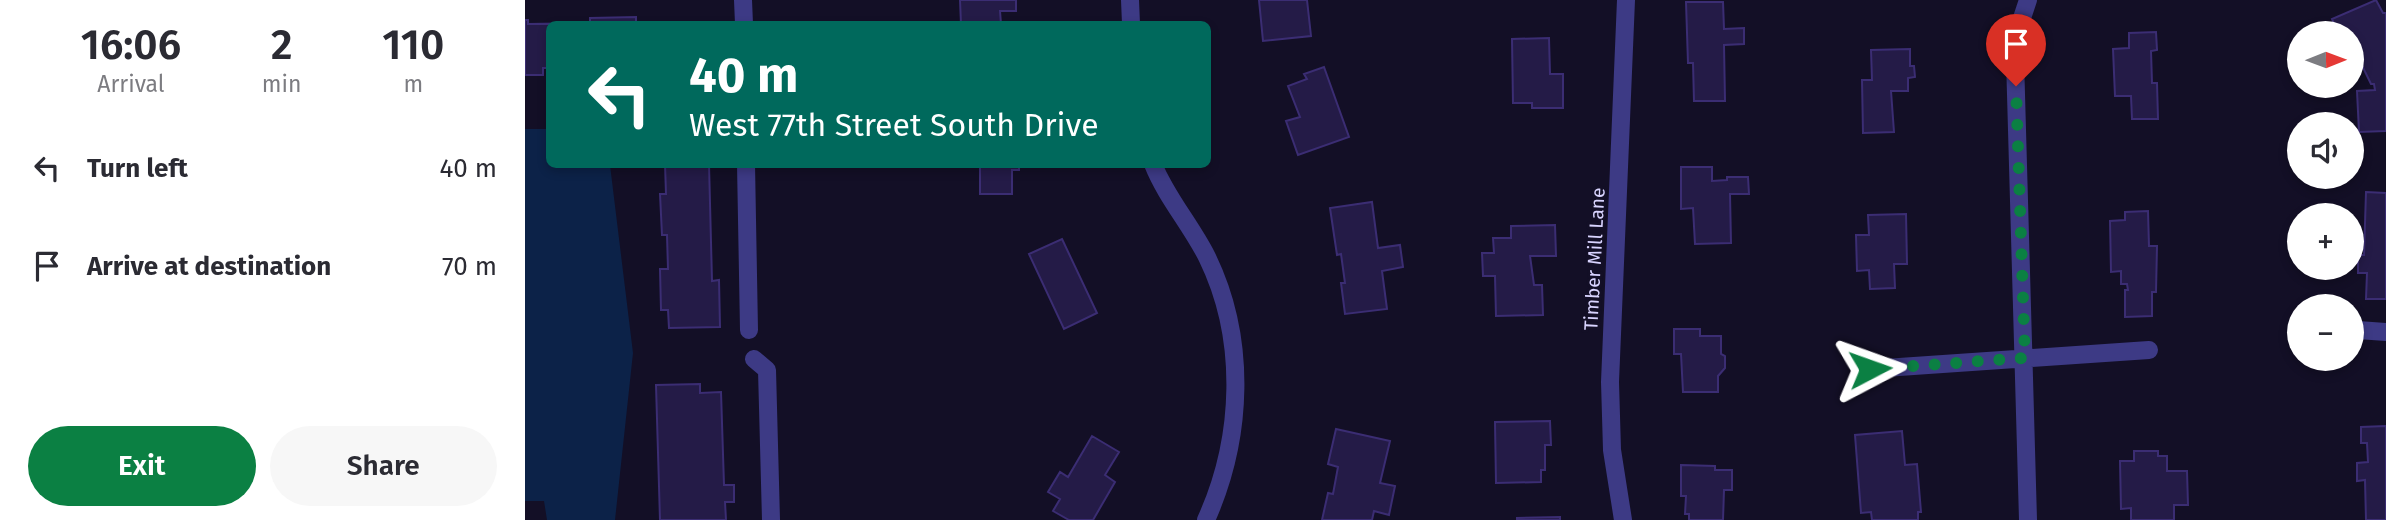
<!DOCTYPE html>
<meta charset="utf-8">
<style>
:root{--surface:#fff;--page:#f7f7f7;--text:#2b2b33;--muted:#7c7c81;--accent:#0b8043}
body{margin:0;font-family:"Fira Sans",sans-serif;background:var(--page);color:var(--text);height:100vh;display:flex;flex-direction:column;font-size:26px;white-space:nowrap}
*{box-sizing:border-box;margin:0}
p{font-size:23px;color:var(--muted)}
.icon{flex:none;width:38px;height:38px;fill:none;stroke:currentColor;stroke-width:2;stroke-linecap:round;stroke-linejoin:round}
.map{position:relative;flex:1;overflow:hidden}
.side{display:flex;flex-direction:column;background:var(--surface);width:525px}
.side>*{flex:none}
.hud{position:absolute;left:21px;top:21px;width:665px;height:147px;border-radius:10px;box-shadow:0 4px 10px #0003;background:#00695c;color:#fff;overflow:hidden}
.needle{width:46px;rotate:89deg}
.controls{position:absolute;left:1762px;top:21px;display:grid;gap:14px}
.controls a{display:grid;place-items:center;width:77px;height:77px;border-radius:50%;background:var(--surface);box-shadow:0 4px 10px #0003;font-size:35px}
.pin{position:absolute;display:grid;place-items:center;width:60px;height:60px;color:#fff;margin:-72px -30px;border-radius:50% 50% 50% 0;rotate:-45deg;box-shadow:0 0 7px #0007}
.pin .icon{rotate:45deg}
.me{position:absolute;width:77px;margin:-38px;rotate:86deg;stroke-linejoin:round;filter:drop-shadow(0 0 5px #0008)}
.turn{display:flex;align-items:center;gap:24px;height:147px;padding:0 28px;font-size:32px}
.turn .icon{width:91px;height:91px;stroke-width:2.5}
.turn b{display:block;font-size:49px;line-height:60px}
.eta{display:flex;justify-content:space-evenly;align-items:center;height:119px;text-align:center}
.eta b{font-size:42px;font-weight:600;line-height:49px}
.action{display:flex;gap:14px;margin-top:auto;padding:14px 28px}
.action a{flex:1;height:80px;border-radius:42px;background:var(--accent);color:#fff;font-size:28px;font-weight:600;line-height:80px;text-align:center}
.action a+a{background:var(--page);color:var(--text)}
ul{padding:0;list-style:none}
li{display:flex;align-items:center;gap:21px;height:98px;padding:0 28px}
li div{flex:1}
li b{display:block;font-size:26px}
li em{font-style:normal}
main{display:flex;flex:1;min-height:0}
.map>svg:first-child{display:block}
.water{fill:#0c2248}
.building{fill:#241b47;stroke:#3b2d73;stroke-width:2}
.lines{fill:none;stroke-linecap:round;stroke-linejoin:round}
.minor{stroke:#3d3a85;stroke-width:18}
.route{stroke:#0b8043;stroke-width:12;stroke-dasharray:0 21.6}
.labels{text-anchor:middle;stroke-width:6;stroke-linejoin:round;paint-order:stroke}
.street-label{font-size:19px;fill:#d9d4ff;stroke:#130f26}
</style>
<main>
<section class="side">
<div class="eta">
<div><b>16:06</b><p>Arrival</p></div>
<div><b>2</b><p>min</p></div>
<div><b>110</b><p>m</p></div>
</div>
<ul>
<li><svg class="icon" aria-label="left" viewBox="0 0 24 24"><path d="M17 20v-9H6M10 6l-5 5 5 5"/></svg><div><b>Turn left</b></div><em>40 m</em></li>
<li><svg class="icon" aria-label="arrive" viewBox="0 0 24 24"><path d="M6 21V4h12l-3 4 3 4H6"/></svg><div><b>Arrive at destination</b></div><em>70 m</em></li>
</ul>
<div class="action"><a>Exit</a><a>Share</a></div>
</section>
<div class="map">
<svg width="1861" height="520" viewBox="0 0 1861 520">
<rect width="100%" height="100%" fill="#130f26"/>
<path class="water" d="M0,129h24v35l61,1 23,188 -18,167h-68l-3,-19h-19z"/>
<path class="building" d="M435,0h56v11h-16l1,13h-40z
M734,0h48l4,36 -48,5z
M1851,0l7,13h3v118l-27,1 -2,-41 18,-1 -1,-6h-3l-19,-39v-12h-14l-6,-14z
M1161,2h37l1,27 20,-1v16l-20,1 1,56h-31l-1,-38h-5z
M111,17v7h-87v44h-6v7h-18v-55h3v4l62,-1v-5z
M1631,32l1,18 -6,1 1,32h5l1,36h-26l-1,-23h-16l-2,-47 16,-1v-15z
M1024,38l1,36h13v34h-31v-5h-19l-1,-64z
M1385,49v17h4l1,11 -7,1v13h-17l3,41 -31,1 -1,-53h10l-1,-30z
M799,67l25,70 -51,18 -12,-34 14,-4 -12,-31 19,-7 -3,-5z
M140,164h44l3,117 7,-1 1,47 -51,1 -1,-18h-7l-1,-41h8l-1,-34h-5l-2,-41h6z
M455,164h39v6h-7v24h-32z
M1156,167h31v14l15,-1v-3h21l1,17h-19l1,49 -36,1 -2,-36 -12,1z
M1841,192l20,1v106h-20l1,-26h-9v-18h6z
M847,202l6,46 22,-3 3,22 -21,4 5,38 -42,5 -4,-31h4l-4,-29 -4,1 -7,-47z
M1623,211l1,35h8l-1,46h-4v24l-27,1v-27h3l-1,-6h-6v-13l-10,1 -1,-51 15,-1v-8z
M1381,214l1,50h-13l1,24 -25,1 -1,-19 -12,1 -1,-36h13l-1,-20z
M1030,225l1,31h-26l4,29h8l1,30 -47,1 -1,-40h-12l-1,-23h12l-1,-15h18v-12z
M537,239l35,74 -33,16 -35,-75z
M1149,329h26v7h21v18l4,2v12l-7,8v16h-35l-2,-38h-7z
M175,384v9l21,-1 3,93h10v17h-9l1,18h-66l-4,-135z
M1025,421l1,24h-6v25h-4v12l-45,1 -1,-61z
M1861,426v94h-20l-1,-40 -8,1v-18l11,-1 -1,-19h-6v-16z
M811,429l54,12 -10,42 15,3 -6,29 -15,-4 -2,9h-50l6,-27 5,1 5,-27 -10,-3z
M1377,431l3,34 12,-1 4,48h-3v8h-46l-1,-8 -10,1 -6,-78z
M567,436l27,16 -14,23 10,7 -22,38h-24l-16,-9 7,-12 -12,-7 12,-20 8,5z
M1609,451h24v5h9v15h20l1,34h-14v15h-43v-12l-10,1 -1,-48h14z
M1156,465l34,1v4h17v20h-8l-1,30h-34v-6h-4l1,-18h-5z
M1035,517v3h-43v-2z"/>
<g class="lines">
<path class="minor" d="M218,0l1,24
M605,0l1,24
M1503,0l-7,21 -6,38 13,461
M221,164l3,166
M628,164c13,33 38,61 54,93 40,82 36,181 -1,263
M1833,330l28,2
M229,359l13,11 4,150
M1345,369l279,-19
M1098,520l-11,-70 -2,-68 16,-382"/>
</g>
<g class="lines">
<path class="route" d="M1345,369l155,-11 -9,-272"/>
</g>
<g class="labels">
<g class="street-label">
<text transform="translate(1069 259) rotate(-87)" y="7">Timber Mill Lane</text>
</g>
</g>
</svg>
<div class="controls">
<a><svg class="needle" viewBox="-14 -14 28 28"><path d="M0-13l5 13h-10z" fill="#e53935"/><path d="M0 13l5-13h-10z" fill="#7c7c81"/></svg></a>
<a><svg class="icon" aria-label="sound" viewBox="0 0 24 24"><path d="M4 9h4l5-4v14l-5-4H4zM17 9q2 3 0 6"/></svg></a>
<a>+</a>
<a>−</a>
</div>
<div class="pin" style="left:1491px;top:86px;background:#d93025"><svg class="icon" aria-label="arrive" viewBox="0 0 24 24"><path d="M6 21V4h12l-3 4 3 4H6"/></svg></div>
<svg class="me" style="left:1345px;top:369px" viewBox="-20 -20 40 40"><path d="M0-17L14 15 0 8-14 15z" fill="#0b8043" stroke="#fff" stroke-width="4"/></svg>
<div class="hud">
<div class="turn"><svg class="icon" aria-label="left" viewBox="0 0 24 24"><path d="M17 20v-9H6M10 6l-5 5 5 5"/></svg><div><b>40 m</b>West 77th Street South Drive</div></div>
</div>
</div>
</main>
